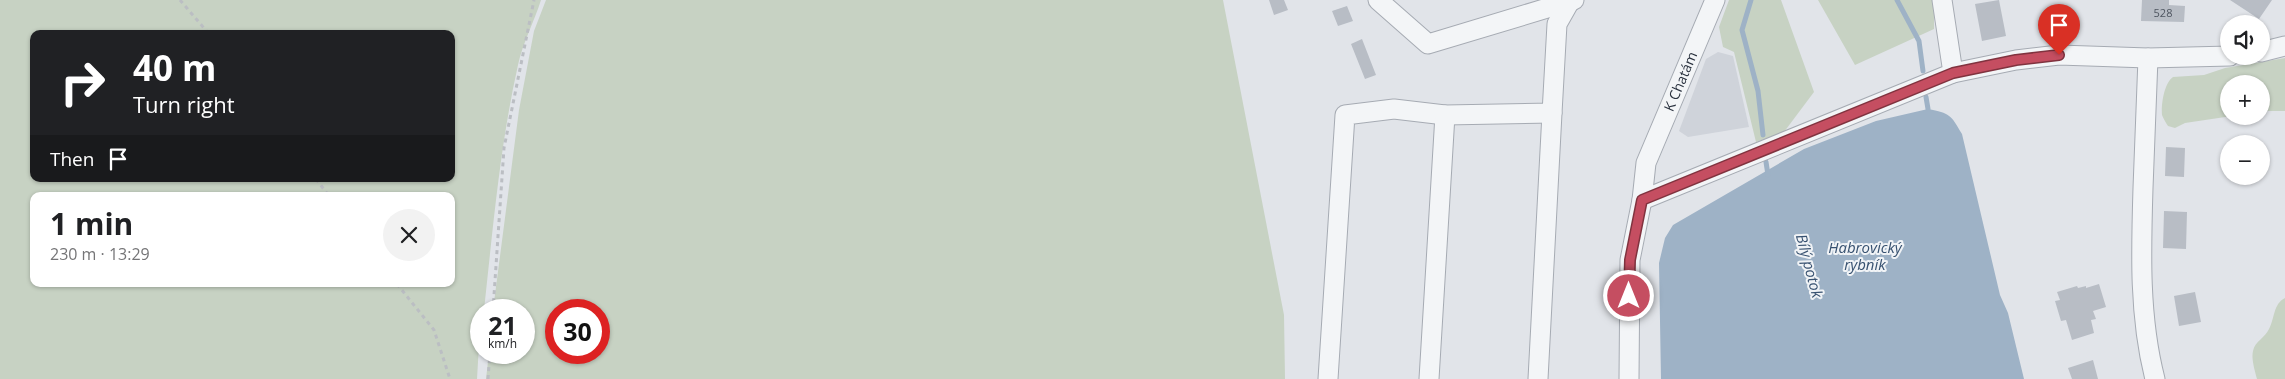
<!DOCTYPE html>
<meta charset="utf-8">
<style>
:root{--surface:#fff;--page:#f2f2f2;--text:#202124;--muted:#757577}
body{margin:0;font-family:"Open Sans",sans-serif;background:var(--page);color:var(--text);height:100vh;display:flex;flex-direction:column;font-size:19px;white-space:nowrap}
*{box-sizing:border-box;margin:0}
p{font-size:16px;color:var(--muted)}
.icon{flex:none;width:28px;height:28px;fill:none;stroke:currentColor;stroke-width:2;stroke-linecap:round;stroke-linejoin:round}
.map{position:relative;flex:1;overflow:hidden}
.side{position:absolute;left:30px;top:192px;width:425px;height:95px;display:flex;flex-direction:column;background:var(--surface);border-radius:10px;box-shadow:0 1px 4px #0004}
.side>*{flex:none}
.banner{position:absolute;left:30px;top:30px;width:425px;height:152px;border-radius:10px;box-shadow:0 1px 4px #0004;background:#202124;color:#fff;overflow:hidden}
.buttons{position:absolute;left:2220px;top:15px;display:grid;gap:10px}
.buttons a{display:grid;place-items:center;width:50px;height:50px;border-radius:50%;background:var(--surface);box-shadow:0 1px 4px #0004;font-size:25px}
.speed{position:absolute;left:470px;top:299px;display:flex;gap:10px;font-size:25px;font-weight:700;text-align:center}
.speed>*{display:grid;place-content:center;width:65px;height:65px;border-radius:50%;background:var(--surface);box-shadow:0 1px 4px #0004;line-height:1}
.speed small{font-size:12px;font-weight:400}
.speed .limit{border:8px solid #d22;background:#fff;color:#111}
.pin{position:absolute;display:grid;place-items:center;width:42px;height:42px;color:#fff;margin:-51px -21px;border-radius:50% 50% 50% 0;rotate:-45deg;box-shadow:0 0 5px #0007}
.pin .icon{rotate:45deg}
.me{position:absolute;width:55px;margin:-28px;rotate:0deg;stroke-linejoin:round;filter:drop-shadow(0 0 4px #0008)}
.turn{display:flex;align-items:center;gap:18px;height:105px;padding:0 20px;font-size:22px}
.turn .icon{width:65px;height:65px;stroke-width:2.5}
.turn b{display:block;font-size:35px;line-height:42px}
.then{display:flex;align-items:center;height:48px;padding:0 20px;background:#0003;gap:10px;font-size:19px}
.round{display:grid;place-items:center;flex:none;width:52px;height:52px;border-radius:26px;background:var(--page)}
.overview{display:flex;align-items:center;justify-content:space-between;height:85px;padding:0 20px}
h1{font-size:30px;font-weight:700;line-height:38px}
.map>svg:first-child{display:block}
.built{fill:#cfd3da}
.green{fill:#c7d2c3;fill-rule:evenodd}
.water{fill:#9eb2c6}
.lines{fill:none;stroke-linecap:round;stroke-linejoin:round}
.stream{stroke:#9eb2c6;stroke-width:5}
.building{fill:#b8bdc5}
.minor-casing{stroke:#a6abb3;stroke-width:21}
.path{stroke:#bbbec3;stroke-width:3;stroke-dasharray:4 4;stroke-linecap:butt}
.minor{stroke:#f3f5f7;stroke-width:19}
.route-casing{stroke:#80333f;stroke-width:12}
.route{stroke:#c54e61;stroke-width:9}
.labels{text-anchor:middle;stroke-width:4;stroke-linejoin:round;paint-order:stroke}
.number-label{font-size:11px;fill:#4e5560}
.street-label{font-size:14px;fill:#2a323f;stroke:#f0f3f6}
.water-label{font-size:15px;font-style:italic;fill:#375170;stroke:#f0f3f6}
</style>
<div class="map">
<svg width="2285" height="379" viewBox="0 0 2285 379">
<rect width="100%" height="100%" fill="#e1e4e9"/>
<path class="built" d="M1718,52l15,4 16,71 -61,10 -9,-6 27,-72z"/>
<path class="green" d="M0,0h541c-7,22 -18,42 -23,65 -18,80 -25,163 -34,245h-3l-4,69h-477zM34,34h417v145h-417zM34,196h417v88h-417z
M546,0h677l61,315 1,64h-799l3,-26 35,-1v-42h-31l26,-200 15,-79zM556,310h43v42h-43z
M1729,0h52l33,92 -30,40 -28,10 -22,-90 -11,-5 -4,-20z
M1818,0h116v29l-79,36z
M2285,58v53h-24v-27h-32v32h3l-47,7 -10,5 -7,-2c-2,-3 -5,-8 -6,-11 -1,-10 2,-32 11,-38l31,-2 21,-7z
M2285,298v81h-28c-2,-8 -6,-20 -4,-28 2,-10 12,-13 16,-22 6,-11 4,-25 16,-31z"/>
<path class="water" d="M1928,109c22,4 23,6 34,25l38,161 8,18 16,66h-363l-2,-116 6,-25 8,-13 131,-76 72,-28z"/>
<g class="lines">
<path class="stream" d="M1751,0l-9,30 16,61 5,44
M1897,0l22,41 4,30
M1926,97l2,12
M1766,162l2,13"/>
</g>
<path class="building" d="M1269,0h15l4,10 -14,5z
M1999,0l7,36 -24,5 -7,-37z
M2142,0h27v5l16,1 -1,16 -43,-1z
M2230,0h42l-13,19z
M1347,6l6,15 -15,5 -6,-15z
M1362,39l14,36 -11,4 -14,-35z
M2166,147l19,1 -1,29 -19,-1z
M2164,211l23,1 -1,37 -23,-1z
M2099,284l7,23 -13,4 3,8 -5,1 3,13 -22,7 -6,-20 -5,1 -6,-20 5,-1 -3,-8 20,-6 1,2 8,-2v2z
M2195,292l6,30 -22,4 -5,-30z
M2093,360l5,19h-26l-4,-11z"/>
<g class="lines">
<defs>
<g id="minor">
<path d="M1378,0l50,44 146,-44"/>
<path d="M2261,52l24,-6"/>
<path d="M2148,58c-2,43 -3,87 -5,130 -2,64 -4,129 12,191"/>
<path d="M1953,73l63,-13 43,-5 89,3 82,-2"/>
<path d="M1642,200l311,-127 -11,-73"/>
<path d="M1328,379l17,-264 49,-6 51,6 107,-2 5,-89 13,-23"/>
<path d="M1429,379l16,-264"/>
<path d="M1538,379l14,-266"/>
<path id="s1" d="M1629,379l1,-119 12,-60 4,-37 69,-163"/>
</g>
</defs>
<use href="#minor" class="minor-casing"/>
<path class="path" d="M180,0l29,34
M316,179l13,17
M397,284l37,46 16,49
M493,310l11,-162 30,-148
M488,379l2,-27"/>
<use href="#minor" class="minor"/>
</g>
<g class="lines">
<defs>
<path id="route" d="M1629,296l1,-36 12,-60 311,-127 63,-13 43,-5"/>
</defs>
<use href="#route" class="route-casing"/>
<use href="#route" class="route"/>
</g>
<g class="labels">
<g class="number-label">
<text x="2163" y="17">528</text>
</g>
<g class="street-label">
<text dy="5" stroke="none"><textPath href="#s1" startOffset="306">K Chatám</textPath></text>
</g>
<g class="water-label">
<text x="1865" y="253">Habrovický<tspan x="1865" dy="17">rybník</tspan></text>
<text transform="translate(1809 266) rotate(75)" y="5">Bílý potok</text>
</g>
</g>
</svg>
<div class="buttons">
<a><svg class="icon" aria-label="sound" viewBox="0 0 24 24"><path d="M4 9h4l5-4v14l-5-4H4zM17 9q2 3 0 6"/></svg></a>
<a>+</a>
<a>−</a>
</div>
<div class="speed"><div>21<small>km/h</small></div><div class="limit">30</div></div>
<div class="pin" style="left:2059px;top:55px;background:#d93025"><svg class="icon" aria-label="arrive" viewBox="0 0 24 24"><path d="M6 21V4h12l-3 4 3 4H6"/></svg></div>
<svg class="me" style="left:1629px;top:296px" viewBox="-20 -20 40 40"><circle r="17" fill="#c54e61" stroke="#fff" stroke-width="3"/><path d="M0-11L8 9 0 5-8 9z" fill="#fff"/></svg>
<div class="banner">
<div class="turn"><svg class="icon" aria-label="right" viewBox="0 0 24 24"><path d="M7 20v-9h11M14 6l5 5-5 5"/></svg><div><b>40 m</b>Turn right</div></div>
<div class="then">Then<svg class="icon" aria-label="arrive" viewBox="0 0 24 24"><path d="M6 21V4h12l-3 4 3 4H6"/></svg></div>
</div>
<section class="side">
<div class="overview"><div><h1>1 min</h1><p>230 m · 13:29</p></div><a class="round"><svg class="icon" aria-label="close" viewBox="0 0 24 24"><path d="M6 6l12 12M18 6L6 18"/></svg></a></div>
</section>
</div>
